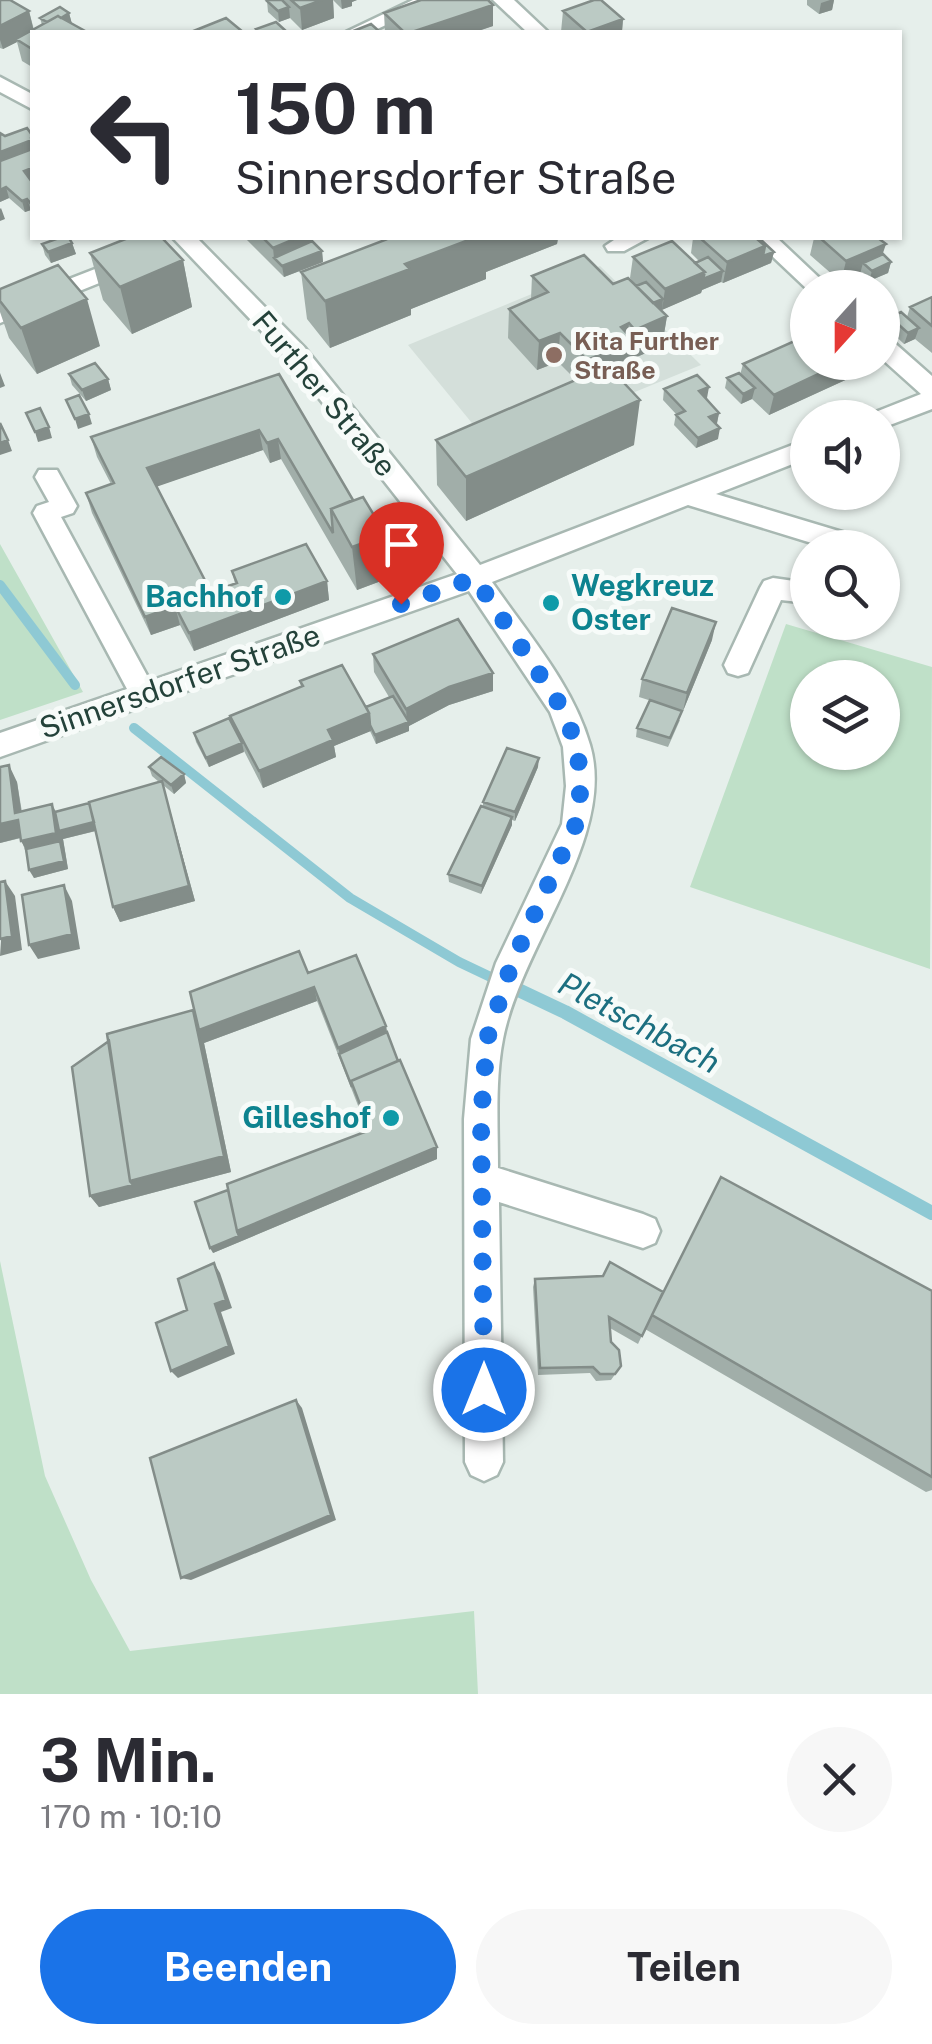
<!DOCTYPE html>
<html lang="de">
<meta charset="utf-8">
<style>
:root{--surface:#fff;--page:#f7f7f7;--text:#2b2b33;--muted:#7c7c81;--accent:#1a73e8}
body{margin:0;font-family:"Public Sans",sans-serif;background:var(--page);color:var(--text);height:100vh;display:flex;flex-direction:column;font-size:38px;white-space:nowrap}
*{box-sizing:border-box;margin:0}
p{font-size:32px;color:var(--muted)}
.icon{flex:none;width:55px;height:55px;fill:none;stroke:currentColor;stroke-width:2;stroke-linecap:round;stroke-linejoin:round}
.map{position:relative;height:1694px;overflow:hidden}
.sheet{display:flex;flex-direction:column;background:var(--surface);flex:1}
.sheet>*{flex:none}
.top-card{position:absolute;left:30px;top:30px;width:872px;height:210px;border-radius:0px;box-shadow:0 2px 8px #0004;background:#fff;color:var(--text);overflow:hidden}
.needle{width:65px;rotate:201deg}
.fabs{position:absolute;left:790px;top:270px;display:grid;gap:20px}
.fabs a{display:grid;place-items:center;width:110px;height:110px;border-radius:50%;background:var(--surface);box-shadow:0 2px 8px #0004;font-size:50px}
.pin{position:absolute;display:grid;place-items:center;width:85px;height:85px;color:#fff;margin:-102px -42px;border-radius:50% 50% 50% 0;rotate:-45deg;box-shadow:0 0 10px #0007}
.pin .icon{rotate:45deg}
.me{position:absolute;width:110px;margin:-55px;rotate:0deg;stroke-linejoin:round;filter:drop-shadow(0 0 8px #0008)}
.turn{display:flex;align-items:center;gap:35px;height:210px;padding:0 40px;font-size:45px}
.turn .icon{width:130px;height:130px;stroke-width:2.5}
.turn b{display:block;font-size:70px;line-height:85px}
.round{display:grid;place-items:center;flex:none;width:105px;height:105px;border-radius:52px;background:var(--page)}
.head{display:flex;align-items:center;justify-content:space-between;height:170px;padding:0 40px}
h1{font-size:60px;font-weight:700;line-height:75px}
.primary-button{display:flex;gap:20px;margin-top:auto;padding:20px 40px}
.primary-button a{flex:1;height:115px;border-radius:60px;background:var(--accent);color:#fff;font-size:40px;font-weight:700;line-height:115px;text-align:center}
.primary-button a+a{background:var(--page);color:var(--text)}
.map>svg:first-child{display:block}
.built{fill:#d4dfda}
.green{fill:#bfe0c8;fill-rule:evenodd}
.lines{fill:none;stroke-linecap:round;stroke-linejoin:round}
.stream-far1{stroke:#8ec9d4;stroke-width:10}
.stream{stroke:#8ec9d4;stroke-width:14}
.minor-casing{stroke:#a8b8b2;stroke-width:5}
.minor{fill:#fff;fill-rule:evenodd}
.wall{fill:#a1aea9}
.shaded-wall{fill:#838d89}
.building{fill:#bbcac4;stroke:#838d89;stroke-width:2.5}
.route{stroke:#1a73e8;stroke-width:18;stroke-dasharray:0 32.4}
.education-dot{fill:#8d6e63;stroke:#f7fbf9;stroke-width:4}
.culture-dot{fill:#0f9aa8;stroke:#f7fbf9;stroke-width:4}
.labels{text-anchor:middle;stroke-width:10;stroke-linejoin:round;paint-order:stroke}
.far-education-label{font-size:25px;font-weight:bold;fill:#785e54;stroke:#f7fbf9;text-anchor:start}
.street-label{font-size:30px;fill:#24423a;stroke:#f7fbf9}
.culture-label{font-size:30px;font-weight:bold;fill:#0d838f;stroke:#f7fbf9;text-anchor:end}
.water-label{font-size:32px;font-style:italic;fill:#1c6f80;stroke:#f7fbf9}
</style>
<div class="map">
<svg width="932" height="1694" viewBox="0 0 932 1694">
<rect width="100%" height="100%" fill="#e6efeb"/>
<path class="built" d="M600,266l101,99 -103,42 -122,21 -68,-83z"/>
<path class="green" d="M0,544l83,148 -83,28z
M786,624l146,43 -2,302 -240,-82zM808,678h74v74h-74z
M0,1261l45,215 46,104 39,71 344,-40 4,83h-478z"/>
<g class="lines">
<path class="stream-far1" d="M0,585l75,100
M134,728l216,170 109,64 57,27"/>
<path class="stream" d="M510,986l55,26 367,201"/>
<defs>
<path id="minor" d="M413,0h26l-68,32h-25z
M493,0h21l34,32h-21z
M0,77l32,17v15l-32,-17z
M173,238h24l108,110 175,217 328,-126v19l-92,36 136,41 4,7 -2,6h-26l-140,-43 -196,77c35,51 81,103 98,163 27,91 -69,201 -87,294 -8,41 -5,87 -5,129l145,46 12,5 5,12 -5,12 -12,5 -144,-46 4,260 -6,13 -13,6 -13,-6 -6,-13 -1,-343 7,-80 25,-76 66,-139 4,-38 -3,-39 -13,-35 -81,-121 -469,166v-24l127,-44 -94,-176 4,-7 12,-4 -14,-25 4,-7h18l20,36 -4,7 -12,4 89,164 307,-107 -168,-214z
M617,238h31l-24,13h-16l-3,-5z
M753,238h24l53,50 -22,2z
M131,255l8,2 3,5 -3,5 -139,56v-17z
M882,337l8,2 42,37v33l-50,19v-10h-11l2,-5 48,-19 -39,-35z
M773,578l35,5v20l-27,-3 -33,73 -10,3 -10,-3 -4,-8 36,-77 4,-7z"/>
</defs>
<use href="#minor" class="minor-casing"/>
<use href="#minor" class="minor"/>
</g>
<path class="wall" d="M0,0l29,11 5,19 8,-5 -2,-7 29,-5 3,11 -40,8v35l-10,-6 -5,-19 -14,7 -3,-1z
M270,0h87l-5,2v4l-10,3 -9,-9 1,18 -32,12 -12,-12 -11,4 -11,-10 -1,-11z
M807,0h27l-2,10 -13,4 -12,-9z
M563,11l60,8 -1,11 3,2h-64z
M384,13l109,13 -18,6h-90z
M32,135v77l-1,-2 -6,2 -16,-14 -9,4 5,-66z
M245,238h67v3l10,10 1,11 -39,15z
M381,238h177l-1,6 -71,28v7l-75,30v6l-81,33 -23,-29 -6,-47 80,-30z
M693,238h63l18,14 -3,11 -48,20 -2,-1 -19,8 -1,3 -40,17 6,6 -5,30 -30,13 -1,11 -14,6 17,69 -168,76 -29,-36 -1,-45 140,-60 -18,-18 -21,8 -29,-32 1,-29 22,-10 1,-23 104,10 -6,-8 3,-21 62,6 4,-2 -8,-8z
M814,238h64l5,16 8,8 -3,11 -19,8 -9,-7 -19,8 -31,-27z
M72,243l4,11 -25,9 -6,-8 -3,-11z
M90,253l93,7 9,47 -60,27 -29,-34z
M0,289l100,57 -63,28 -28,-36 -9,-26z
M932,297v56l-17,-14 -11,5 -18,-17 4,-10h17l3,-10z
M808,362h60l-3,9 -96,44 -17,-16 -11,5 -16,-16 2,-10 13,-3 3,-11z
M69,374l39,5 3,11 -25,11 -14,-16z
M279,374l110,204 -32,12 -76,-131 -11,4 -7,-13 -106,36 54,106 24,-8 -3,-13 95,10 2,19 -135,51 -14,-26 -29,10 -59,-122 -6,-20 25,-9 -14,-27 -6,-20z
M664,389l43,9 12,15 -2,10 -2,1 3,15 -22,9 -22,-23 2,-11 -13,-14z
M712,640l-29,71 -44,-14 3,-18z
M373,654l120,19v18l-44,14 -40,21v5l-33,13 -6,-13 -36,15 2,11 -73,31 -19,-37 -35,16 -13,-25 -2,-9 38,-7 -2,-10 71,-29 -1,-6 66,26 23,-10 -15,-25z
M680,720l-12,27 -32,-10 1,-9z
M0,767l17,15 5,30h33l104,-30 -7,-6 -3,-9 35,7 2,9 -12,11 -11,-9 32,116 -75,21 -7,-15 -17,-76 -33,8 5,30 -34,9 -13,-40 -21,5z
M538,767l-23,54 -3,-1v5l-31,69 -32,-12 -1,-8 35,-67v-5z
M308,973l78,53 1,6 11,29 39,86v12l-224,94 15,-63 140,-59 -51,-130 -113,42 27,129 -132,35 -9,-11 103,-186z
M535,1279l128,13 269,-1v199l-6,2 -281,-163 -7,15 -28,-16 1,14 10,24 -10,14 -15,1 -6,-8 -52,2 -5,-88z"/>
<path class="shaded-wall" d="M322,0h11l1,18 -32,12 -2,-22z
M341,0h16l-5,2v4l-10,3z
M830,0h4l-2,10 -13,4 2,-11z
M493,5v21l-18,6h-63z
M289,7l1,11 -11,4 -1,-11z
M29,11l5,21 -18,7 1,3 -14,7 -3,-9v-14z
M69,13l3,11h-22z
M623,19l-1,13h-35z
M31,140l1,12 -32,13v-13z
M32,168v12l-5,2 -3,-11z
M6,187l3,11 -9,4v-12z
M27,199l4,11 -6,2 -3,-11z
M1,208l4,11 -5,2v-12z
M297,238h15l2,14 -40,6 -1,-10z
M474,238h84l-1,6 -71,28v7l-75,30v6l-81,33 -5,-47 80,-37z
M72,243l4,11 -25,9 -3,-11z
M886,244l-7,21 -16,-2 -3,11 -19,8 5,-21z
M765,246l9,6 -3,11 -48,20 4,-21z
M322,251l1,11 -39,15 -2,-11z
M183,260l9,47 -60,27 -12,-47z
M891,262l-3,11 -19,8 3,-10z
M723,271l-2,11 -19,8 -1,3 -39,17 3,-21 40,-17z
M87,299l13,47 -63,28 -16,-46z
M663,299l-1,11 -11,4 1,-11z
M667,316l-5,30 -30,13 -1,11 -47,19 3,-29 34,-33 8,-4 -2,21 7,-3 1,-11z
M919,328l-4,11 -11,5 4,-11z
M560,333l-2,29 -21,8 2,-29z
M844,362h24l-3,9 -96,44 5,-20z
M0,373l5,13 -5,2z
M108,379l3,11 -25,11 -4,-11z
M709,387l-2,11 -10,4 2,-11z
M755,388l-3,11 -11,5 2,-10z
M640,400l-6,45 -168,76v-44z
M719,413l-2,10 -10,5 2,-11z
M89,414l3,10 -14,5 -3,-10z
M49,427l3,11 -14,4 -3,-10z
M720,428l-2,11 -22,9 2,-10z
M259,430l4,20 -110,38 -6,-20z
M278,439l3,20 -11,4 -3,-20z
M8,440l4,11 -12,4v-12z
M386,535l3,43 -32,12 -5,-43z
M327,581l2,19 -135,51 -5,-18z
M175,606l5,19 -29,10 -6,-18z
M716,622l-4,18 -29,71 4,-18z
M493,673v18l-44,14 -40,21v5l-33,13 -1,-9 32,-13 -1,-13 43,-22z
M369,713l2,18 -37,15 2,11 -73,31 -4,-17 69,-41z
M242,743l2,9 -35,15 -3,-9z
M539,758l-1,9 -23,54v-9z
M9,765l8,17 7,48 -9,-17z
M184,774l2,9 -12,11 -3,-9z
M162,781l33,120 -75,21 -7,-15z
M52,804l8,16 35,2 4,8 -36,9 5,30 -34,9 -5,-8 1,-13 -9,-16z
M512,817v8l-31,69 1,-8z
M18,820l9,16 -27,7v-19z
M5,881l10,15 7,54 -22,6z
M64,885l8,16 8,48 -42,10 -9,-14z
M314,987l3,14 -113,42 27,129 -132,35 -9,-11 40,-15 63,-171z
M386,1026l2,13 -46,21 -4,-12z
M437,1147v12l-224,94 -3,-5 27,-17z
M214,1263l6,10 12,35 -11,4 14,42 -57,24 -7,-7 44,-67z
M296,1400l6,8 34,112 -145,60 -10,-2z"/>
<path class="building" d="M0,0h10l19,11 -29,15z
M270,0h12l7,7 -11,4 -11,-10z
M291,0h31l-22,8z
M421,0h67l5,5 -81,27h-8l-20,-19z
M594,0h7l22,19 -36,13 -24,-21z
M60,7l9,6 -8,5 -3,-2 -11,6 -7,-4z
M58,16l29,16h-55v17l-16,-10z
M226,18l17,14h-52z
M276,22l11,10h-28l-3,-3z
M371,24l9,8h-29z
M27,128l5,7 -1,3 1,2 -32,12v-19l5,3z
M32,149v19l-8,3 8,11v23l-5,-6 -5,2 -16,-14 -6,3v-29z
M59,238h10l3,5 -24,9 -6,-8z
M128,238h34l21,22 -63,27 -30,-34z
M263,238h34l-24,10z
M382,238h92l-69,26 5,5 -85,32 -24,-29 84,-32z
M700,238h56l9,8 -38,16z
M759,238l15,14 -11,4 2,-10 -8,-7z
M820,238h58l8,6 -40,17z
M312,241l10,10 -40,15 -8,-8z
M672,241l33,31 -40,17 -32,-32z
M883,254l8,8 -19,9 -9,-8z
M584,255l29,29 15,-6 39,38 -32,14 -6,-7 -8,4 13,14 -47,19 -27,-27 -21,8 -30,-32 39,-17 -16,-16z
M708,257l15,14 -20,8 2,-7 -10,-9z
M58,265l29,34 -66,29 -21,-27v-12z
M646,282l17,17 -10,4 -17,-17z
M932,297v29l-22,-19z
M901,312l18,16 -11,5 -18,-16z
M808,335v27h36l-70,33 -31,-31z
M95,363l13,16 -26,11 -13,-16z
M608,366l32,34 -174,77 -30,-37z
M739,373l16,15 -12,6 -16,-16z
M279,374l74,126 -22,9 2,24 -55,-94 -11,4 -8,-13 -112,38 64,124 26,-9 -5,-12 74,-27 21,37 -138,52 -14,-27 -30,11 -59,-124 28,-10 -23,-46z
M697,375l12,12 -10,4 20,22 -10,4 11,11 -22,10 -22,-23 9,-4 -21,-22z
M79,395l10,19 -14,5 -9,-19z
M40,408l9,19 -14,5 -9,-19z
M0,423l8,17 -8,3z
M363,497l23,38 -34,12 -21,-38z
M672,608l44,14 -29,71 -45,-14z
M458,619l35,54 -44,14 -43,22 -33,-55z
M342,665l27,48 -41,17 5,10 -74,31 -29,-55 73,-30 -3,-5z
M393,696l16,26 -34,13 -5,-10 -1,-12 -3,-6z
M650,700l32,11 -12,27 -33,-10z
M229,718l13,25 -36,15 -12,-25z
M507,748l32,10 -24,54 -32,-10z
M161,757l23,17 -13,11 -22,-18z
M9,765l6,48 37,-9 4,29 -35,8 -3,-21 -18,4v-57z
M162,781l27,105 -76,21 -24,-105z
M89,803l5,19 -35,9 -4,-19z
M481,806l31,11 -30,69 -34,-12z
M60,841l4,20 -35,9 -3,-21z
M5,881l7,55 -12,3v-57z
M64,885l8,49 -43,11 -7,-50z
M299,951l9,22 48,-18 30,71 -48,22 -24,-61 -115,43 -9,-38z
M193,1010l31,146 -94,25 -23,-147z
M387,1032l11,29 -47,20 1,6 -13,-33z
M109,1041l21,140 3,4 -43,11 -18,-129z
M400,1060l37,87 -200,84 -10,-47 143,-54 -19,-49z
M721,1177l211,114v186l-280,-162z
M228,1190l9,41 2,5 -29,12 -15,-46z
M610,1262l53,30 -21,44 -33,-19 2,25 8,8 2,16 -6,8h-15l-7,-7 -53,1 -5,-89 68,-3z
M214,1263l12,37 -11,4 14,42 -58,25 -15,-48 31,-13 -9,-31z
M296,1400l35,115 -150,63 -31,-120z"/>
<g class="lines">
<path class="route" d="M401,604l74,-26 87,130 15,38 4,40 -5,38 -64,139 -25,76 -6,80 3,271"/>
</g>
<circle class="education-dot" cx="554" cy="355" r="10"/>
<g class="culture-dot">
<circle cx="283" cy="597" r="10"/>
<circle cx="551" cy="603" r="10"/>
<circle cx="391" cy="1118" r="10"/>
</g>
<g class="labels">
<g class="far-education-label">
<text x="574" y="350">Kita Further<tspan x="574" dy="29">Straße</tspan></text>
</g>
<g class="street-label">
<text transform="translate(324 394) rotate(50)" y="10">Further Straße</text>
<text transform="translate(180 682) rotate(-19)" y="10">Sinnersdorfer Straße</text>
</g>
<g class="culture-label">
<text x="571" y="596" text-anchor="start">Wegkreuz<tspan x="571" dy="34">Oster</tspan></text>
<text x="263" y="607">Bachhof</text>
<text x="371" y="1128">Gilleshof</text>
</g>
<g class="water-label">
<text transform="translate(639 1023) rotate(28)" y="11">Pletschbach</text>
</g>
</g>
</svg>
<div class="fabs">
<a><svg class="needle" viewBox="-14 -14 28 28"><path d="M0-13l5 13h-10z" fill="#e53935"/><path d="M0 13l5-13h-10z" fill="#7c7c81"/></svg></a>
<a><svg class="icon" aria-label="sound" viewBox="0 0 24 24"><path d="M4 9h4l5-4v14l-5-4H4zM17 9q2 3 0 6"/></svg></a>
<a><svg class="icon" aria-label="search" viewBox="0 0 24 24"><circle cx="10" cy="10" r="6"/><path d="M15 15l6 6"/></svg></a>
<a><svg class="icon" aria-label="layers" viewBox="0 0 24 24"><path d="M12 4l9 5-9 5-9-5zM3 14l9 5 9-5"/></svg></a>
</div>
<div class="pin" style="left:401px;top:604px;background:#d93025"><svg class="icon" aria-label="arrive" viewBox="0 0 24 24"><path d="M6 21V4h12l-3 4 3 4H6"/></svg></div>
<svg class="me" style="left:484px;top:1390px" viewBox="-20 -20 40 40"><circle r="17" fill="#1a73e8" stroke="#fff" stroke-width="3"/><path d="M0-11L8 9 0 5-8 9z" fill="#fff"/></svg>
<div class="top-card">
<div class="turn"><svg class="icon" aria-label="left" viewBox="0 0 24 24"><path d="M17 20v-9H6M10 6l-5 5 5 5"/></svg><div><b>150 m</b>Sinnersdorfer Straße</div></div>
</div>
</div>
<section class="sheet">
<div class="head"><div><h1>3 Min.</h1><p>170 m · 10:10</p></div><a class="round"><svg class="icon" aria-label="close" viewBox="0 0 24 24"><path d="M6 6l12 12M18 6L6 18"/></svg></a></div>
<div class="primary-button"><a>Beenden</a><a>Teilen</a></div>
</section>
